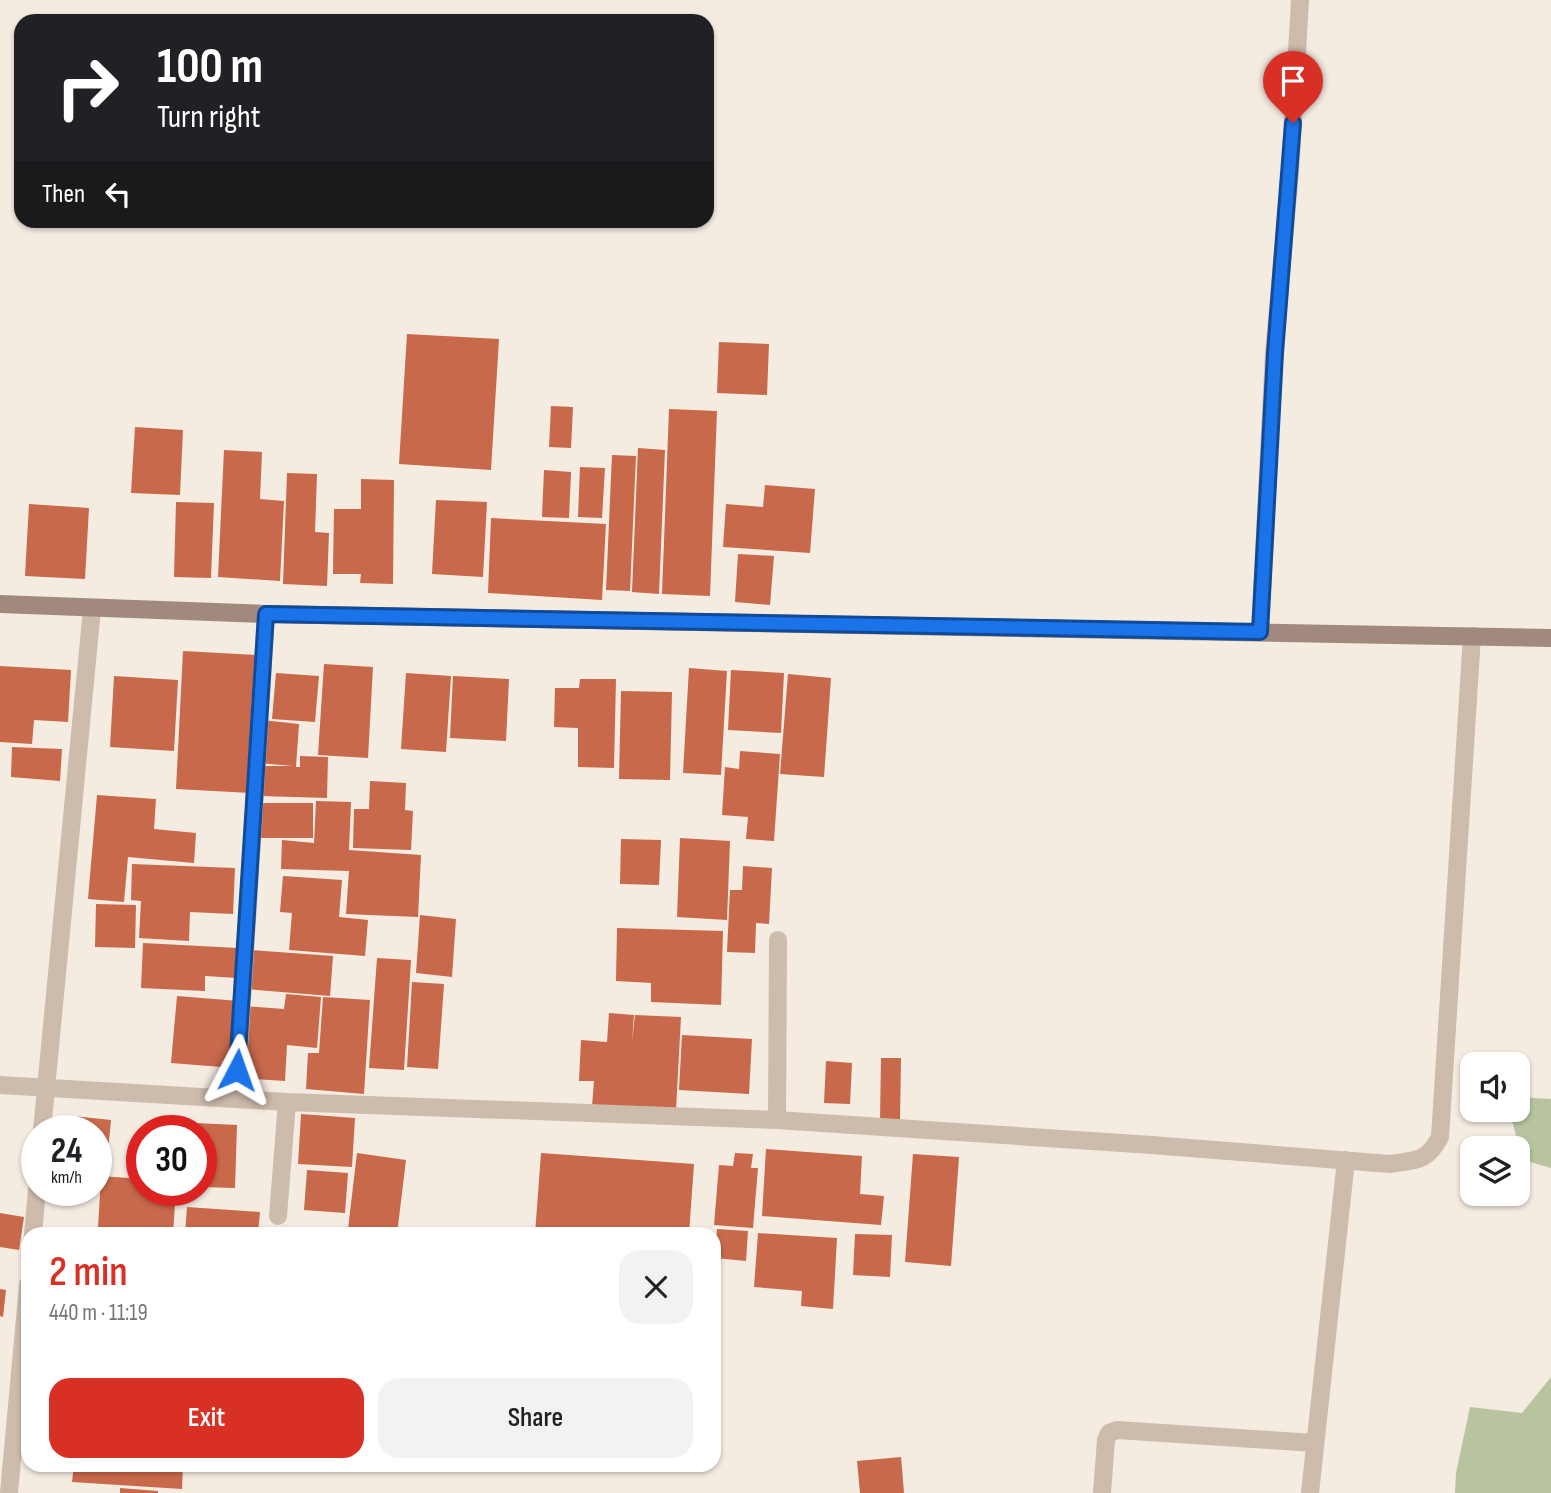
<!DOCTYPE html>
<meta charset="utf-8">
<style>
:root{--surface:#fff;--page:#f2f2f2;--text:#202124;--muted:#757577;--accent:#d93025}
body{margin:0;font-family:"Sofia Sans Condensed",sans-serif;background:var(--page);color:var(--text);height:100vh;display:flex;flex-direction:column;font-size:26px;white-space:nowrap}
*{box-sizing:border-box;margin:0}
p{font-size:23px;color:var(--muted)}
.icon{flex:none;width:38px;height:38px;fill:none;stroke:currentColor;stroke-width:2;stroke-linecap:round;stroke-linejoin:round}
.map{position:relative;flex:1;overflow:hidden}
.drawer{position:absolute;left:21px;top:1227px;width:700px;height:245px;display:flex;flex-direction:column;background:var(--surface);border-radius:21px;box-shadow:0 2px 5px #0004}
.drawer>*{flex:none}
.hud{position:absolute;left:14px;top:14px;width:700px;height:214px;border-radius:21px;box-shadow:0 2px 5px #0004;background:#202124;color:#fff;overflow:hidden}
.controls{position:absolute;left:1460px;top:1052px;display:grid;gap:14px}
.controls a{display:grid;place-items:center;width:70px;height:70px;border-radius:14px;background:var(--surface);box-shadow:0 2px 5px #0004;font-size:35px}
.speed{position:absolute;left:21px;top:1115px;display:flex;gap:14px;font-size:35px;font-weight:700;text-align:center}
.speed>*{display:grid;place-content:center;width:91px;height:91px;border-radius:50%;background:var(--surface);box-shadow:0 2px 5px #0004;line-height:1}
.speed small{font-size:18px;font-weight:400}
.speed .limit{border:10px solid #d22;background:#fff;color:#111}
.pin{position:absolute;display:grid;place-items:center;width:60px;height:60px;color:#fff;margin:-72px -30px;border-radius:50% 50% 50% 0;rotate:-45deg;box-shadow:0 0 7px #0007}
.pin .icon{rotate:45deg}
.me{position:absolute;width:77px;margin:-38px;rotate:4deg;stroke-linejoin:round;filter:drop-shadow(0 0 5px #0008)}
.turn{display:flex;align-items:center;gap:24px;height:147px;padding:0 28px;font-size:32px}
.turn .icon{width:91px;height:91px;stroke-width:2.5}
.turn b{display:block;font-size:49px;line-height:60px}
.then{display:flex;align-items:center;height:66px;padding:0 28px;background:#0003;gap:14px;font-size:26px}
.round{display:grid;place-items:center;flex:none;width:74px;height:74px;border-radius:21px;background:var(--page)}
.summary{display:flex;align-items:center;justify-content:space-between;height:119px;padding:0 28px}
h1{font-size:42px;font-weight:600;line-height:52px;color:var(--accent)}
.action{display:flex;gap:14px;margin-top:auto;padding:14px 28px}
.action a{flex:1;height:80px;border-radius:21px;background:var(--accent);color:#fff;font-size:28px;font-weight:600;line-height:80px;text-align:center}
.action a+a{background:var(--page);color:var(--text)}
.map>svg:first-child{display:block}
.green{fill:#b8c4a0}
.building{fill:#c8694b}
.lines{fill:none;stroke-linecap:round;stroke-linejoin:round}
.minor{stroke:#cdbbac;stroke-width:18}
.secondary{stroke:#a18a7d;stroke-width:18}
.route-casing{stroke:#114b97;stroke-width:18}
.route{stroke:#1a73e8;stroke-width:12}
</style>
<div class="map">
<svg width="1551" height="1493" viewBox="0 0 1551 1493">
<rect width="100%" height="100%" fill="#f4ebe1"/>
<path class="green" d="M1517,1097l34,2v69l-28,-8 -14,-50h8z
M1551,1377v116h-96l1,-20 14,-66 52,6z"/>
<path class="building" d="M407,334l92,5 -8,131 -92,-6z
M719,342l50,2 -2,51 -50,-2z
M551,406l22,1 -2,41 -22,-1z
M669,409l48,2 -7,185 -48,-2z
M135,427l48,3 -3,65 -49,-2z
M638,448l27,2 -6,144 -27,-2z
M224,450l38,2 -2,47 24,2 -4,80 -62,-4z
M612,455l24,1 -6,135 -24,-1z
M580,467l25,1 -3,50 -24,-1z
M544,470l27,2 -2,46 -27,-1z
M287,473l30,1 -2,58 14,1 -2,53 -44,-2z
M361,479l33,1 -1,104 -33,-1 1,-9h-28l1,-65h27z
M765,485l50,4 -5,64 -87,-6 3,-43 37,3z
M436,500l51,2 -4,75 -51,-3z
M176,502l38,1 -3,75 -37,-1z
M29,504l60,4 -4,71 -60,-3z
M491,518l115,6 -4,76 -114,-7z
M738,554l36,2 -4,49 -35,-3z
M183,651l75,4 -7,138 -75,-4z
M324,664l49,3 -5,91 -50,-3z
M0,666l71,4 -3,52 -34,-2 -2,24 -32,-2z
M689,668l38,3 -6,104 -38,-2z
M731,670l53,3 -3,60 -53,-3z
M276,673l43,3 -4,46 -43,-3z
M406,673l45,3 -5,76 -45,-3z
M788,674l43,4 -7,99 -44,-3z
M114,676l64,4 -4,71 -64,-4z
M453,676l56,3 -3,62 -56,-3z
M580,679h36l-2,89 -36,-1v-39l-24,-1 1,-39h24z
M621,691l51,1 -2,88 -51,-1z
M262,720l37,4 -3,43h4v-11l28,1 -1,41 -67,-2 1,-30h32l-35,-3z
M12,747l50,2 -2,32 -49,-4z
M740,751l40,3 -6,87 -28,-2 2,-22 -26,-2 3,-48 14,2z
M370,781l36,2 -1,27 8,1 -2,39 -58,-2 1,-39h15z
M97,795l59,4 -2,30 42,4 -2,30 -66,-6 -4,45 -36,-3z
M316,801l35,1 -2,48 72,5 -3,62 -72,-3 3,-43 -68,-2 1,-29 32,3z
M261,803h52v35h-53z
M680,838l50,3 -3,79 -50,-3z
M621,839l40,1 -2,45 -39,-1z
M132,864l103,4 -2,46 -43,-2 -1,29 -50,-3 2,-37 -10,-1z
M743,866l29,2 -3,56 -13,-1 -1,30 -28,-1 3,-62h12z
M283,876l59,4 -3,37 29,3 -3,36 -76,-6 3,-37 -12,-1z
M96,904l40,1 -1,43 -40,-1z
M420,915l36,4 -4,58 -36,-4z
M617,928l106,3 -2,74 -70,-3v-19l-35,-2z
M143,943l95,5 -1,30 -32,-2v15l-64,-3z
M250,950l83,6 -3,40 -84,-7z
M377,958l34,2 -7,110 -35,-2z
M412,982l32,2 -6,85 -31,-2z
M286,994l35,3 -4,51 -30,-3 -2,36 -46,-3 5,-72 40,3z
M177,996l62,5 -5,67 -63,-5z
M323,997l47,3 -6,94 -58,-5 2,-36h11z
M609,1013l25,2 -2,27 3,-27 46,2 -5,93 -84,-4 2,-25h-15l2,-41 26,2z
M682,1035l70,4 -3,55 -70,-4z
M881,1058h20l-1,63h-20z
M826,1061l26,2 -2,41 -26,-1z
M301,1114l54,4 -3,49 -54,-3z
M73,1116l38,4 -4,42 -11,-1v-31h-25z
M196,1123l41,2 -2,63 -34,-1v-57h-5z
M766,1149l96,7 -2,38 24,2 -3,29 -119,-9z
M357,1153l49,7 -9,74 -49,-5z
M541,1153l153,11 -5,70h-74l-43,-3v3h-37z
M735,1153l18,1 -2,14h7l-5,60 -39,-3 5,-60 14,1z
M913,1154l46,3 -8,109 -46,-4z
M307,1170l41,3 -3,40 -41,-3z
M101,1176l41,3v11h34l-3,43 -75,-5z
M187,1207l73,5 -2,22h-73z
M0,1213l24,4 -5,33 -19,-3z
M79,1228l48,4v2h-48z
M717,1229l31,2 -2,30 -31,-3z
M758,1233l79,5 -4,71 -32,-3 1,-15 -48,-4z
M855,1234l37,1 -2,42 -37,-2z
M0,1289l6,1 -3,27 -3,-1z
M901,1457l3,36h-44l-3,-32z
M74,1465h109l-1,24 -110,-7z
M120,1488l38,3v2h-38z"/>
<g class="lines">
<path class="minor" d="M1260,632l14,-279 16,-181 10,-172
M0,1085l287,17 490,18 375,25 238,19c26,-4 37,-2 50,-27l32,-501
M236,1097l30,-483
M777,1120l1,-180
M42,1130l50,-521
M278,1216l9,-114
M33,1234l4,-44
M9,1493l19,-208
M1102,1493l4,-53 3,-7 8,-3 197,13
M1310,1493l36,-333"/>
<path class="secondary" d="M0,604l266,10 1285,24"/>
</g>
<g class="lines">
<defs>
<path id="route" d="M237,1070l29,-456 994,18 15,-279 18,-230"/>
</defs>
<use href="#route" class="route-casing"/>
<use href="#route" class="route"/>
</g>
</svg>
<div class="controls">
<a><svg class="icon" aria-label="sound" viewBox="0 0 24 24"><path d="M4 9h4l5-4v14l-5-4H4zM17 9q2 3 0 6"/></svg></a>
<a><svg class="icon" aria-label="layers" viewBox="0 0 24 24"><path d="M12 4l9 5-9 5-9-5zM3 14l9 5 9-5"/></svg></a>
</div>
<div class="speed"><div>24<small>km/h</small></div><div class="limit">30</div></div>
<div class="pin" style="left:1293px;top:123px;background:#d93025"><svg class="icon" aria-label="arrive" viewBox="0 0 24 24"><path d="M6 21V4h12l-3 4 3 4H6"/></svg></div>
<svg class="me" style="left:237px;top:1070px" viewBox="-20 -20 40 40"><path d="M0-17L14 15 0 8-14 15z" fill="#1a73e8" stroke="#fff" stroke-width="4"/></svg>
<div class="hud">
<div class="turn"><svg class="icon" aria-label="right" viewBox="0 0 24 24"><path d="M7 20v-9h11M14 6l5 5-5 5"/></svg><div><b>100 m</b>Turn right</div></div>
<div class="then">Then<svg class="icon" aria-label="left" viewBox="0 0 24 24"><path d="M17 20v-9H6M10 6l-5 5 5 5"/></svg></div>
</div>
<section class="drawer">
<div class="summary"><div><h1>2 min</h1><p>440 m · 11:19</p></div><a class="round"><svg class="icon" aria-label="close" viewBox="0 0 24 24"><path d="M6 6l12 12M18 6L6 18"/></svg></a></div>
<div class="action"><a>Exit</a><a>Share</a></div>
</section>
</div>
